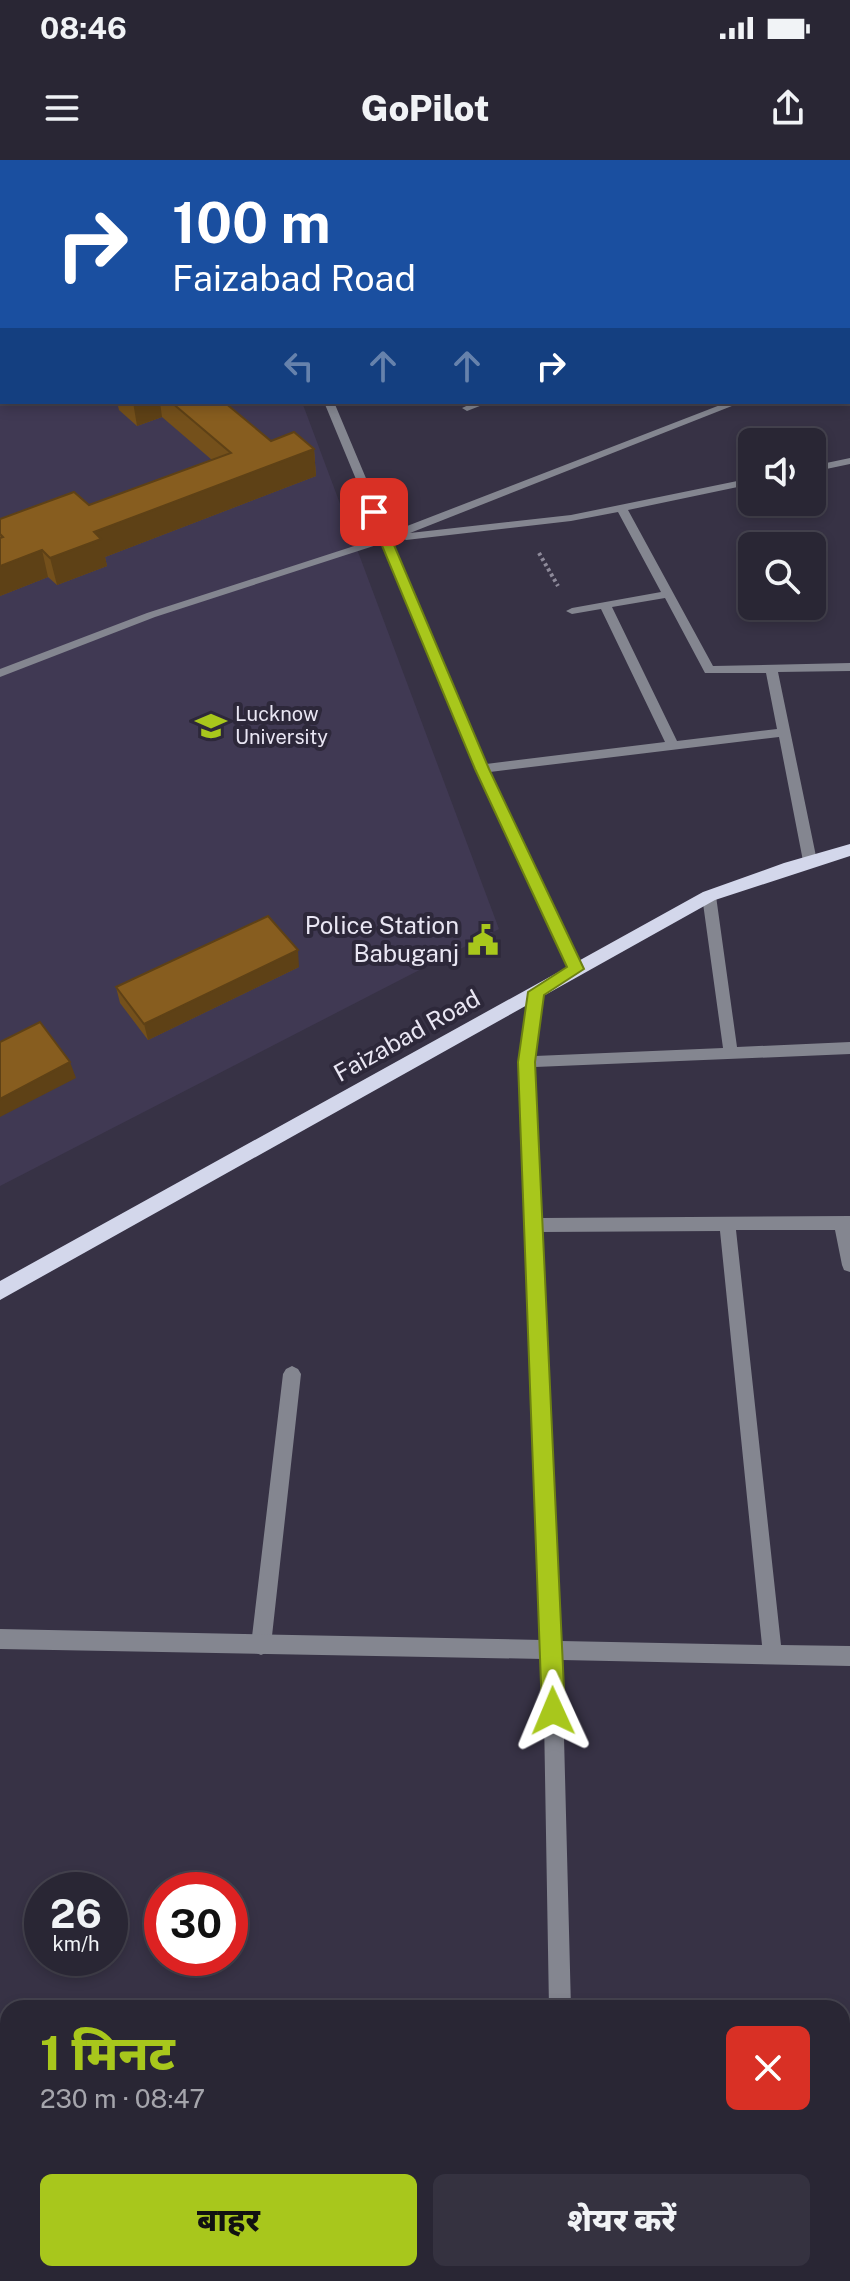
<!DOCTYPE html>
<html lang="hi">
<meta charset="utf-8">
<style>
:root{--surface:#292634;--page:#353240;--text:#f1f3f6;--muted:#a5a5ac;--line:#45434f;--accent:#a8c71c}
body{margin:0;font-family:"Public Sans","Noto Sans Devanagari",sans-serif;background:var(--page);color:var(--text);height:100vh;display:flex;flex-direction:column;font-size:30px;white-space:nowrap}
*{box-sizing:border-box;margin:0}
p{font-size:26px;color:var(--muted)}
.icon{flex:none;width:44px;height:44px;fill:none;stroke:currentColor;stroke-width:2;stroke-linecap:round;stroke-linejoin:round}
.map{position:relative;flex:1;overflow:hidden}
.sheet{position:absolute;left:0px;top:1840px;width:850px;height:282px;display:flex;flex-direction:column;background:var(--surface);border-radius:24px 24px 0 0;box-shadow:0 4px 12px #0003,0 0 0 2px var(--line)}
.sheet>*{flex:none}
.banner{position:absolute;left:0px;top:0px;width:850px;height:244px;box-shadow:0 4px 12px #0003,0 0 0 2px var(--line);background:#1a4fa0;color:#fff;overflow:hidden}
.controls{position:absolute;left:738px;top:268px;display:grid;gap:16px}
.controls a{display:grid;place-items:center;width:88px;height:88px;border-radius:12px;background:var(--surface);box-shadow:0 4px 12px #0003,0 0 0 2px var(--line);font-size:40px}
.speed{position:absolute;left:24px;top:1712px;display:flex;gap:16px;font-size:40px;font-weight:700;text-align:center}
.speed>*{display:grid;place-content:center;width:104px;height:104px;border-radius:50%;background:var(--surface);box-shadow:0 4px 12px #0003,0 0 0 2px var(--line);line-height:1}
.speed small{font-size:20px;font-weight:400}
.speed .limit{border:12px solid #d22;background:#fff;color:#111}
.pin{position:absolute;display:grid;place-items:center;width:68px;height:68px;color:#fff;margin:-34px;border-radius:16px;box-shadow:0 4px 12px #0006}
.me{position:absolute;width:88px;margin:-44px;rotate:359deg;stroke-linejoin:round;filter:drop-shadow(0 0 6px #0008)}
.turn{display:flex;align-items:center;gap:28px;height:168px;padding:0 40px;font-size:36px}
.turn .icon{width:104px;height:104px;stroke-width:2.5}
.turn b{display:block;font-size:56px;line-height:68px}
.lanes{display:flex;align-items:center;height:76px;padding:0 40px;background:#0003;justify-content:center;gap:40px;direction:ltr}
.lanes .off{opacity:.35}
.round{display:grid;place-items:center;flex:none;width:84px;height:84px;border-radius:12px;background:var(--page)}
.headline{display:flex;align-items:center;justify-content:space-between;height:136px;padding:0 40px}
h1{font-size:48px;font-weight:800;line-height:60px;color:var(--accent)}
.primary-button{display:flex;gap:16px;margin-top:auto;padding:16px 40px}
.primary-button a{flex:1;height:92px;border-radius:12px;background:var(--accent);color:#111;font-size:32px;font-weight:800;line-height:92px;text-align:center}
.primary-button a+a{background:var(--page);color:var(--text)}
.status{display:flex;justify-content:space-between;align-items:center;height:56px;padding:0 40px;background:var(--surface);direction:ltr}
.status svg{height:22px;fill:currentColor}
header{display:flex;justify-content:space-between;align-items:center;height:104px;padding:0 40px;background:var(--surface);font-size:36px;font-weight:800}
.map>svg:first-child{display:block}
.built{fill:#403953}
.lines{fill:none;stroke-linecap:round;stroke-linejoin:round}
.path{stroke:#8e8a9a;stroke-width:4;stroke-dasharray:3 3;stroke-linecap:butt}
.service{fill:#848690;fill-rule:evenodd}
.minor{fill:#848690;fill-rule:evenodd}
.primary{fill:#d3d7eb;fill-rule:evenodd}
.wall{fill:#74501b}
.shaded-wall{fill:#5e4116}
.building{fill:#875d1f;stroke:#5e4116;stroke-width:2}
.route{fill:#a8c71c;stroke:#6d8112;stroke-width:2}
.labels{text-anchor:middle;stroke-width:8;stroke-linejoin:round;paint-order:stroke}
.far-poi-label{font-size:20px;fill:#e9e6f3;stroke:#2d283a;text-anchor:start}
.poi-label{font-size:24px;fill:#e9e6f3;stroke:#2d283a;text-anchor:end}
.street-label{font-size:24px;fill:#e9e6f3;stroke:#2d283a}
</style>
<div class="status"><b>08:46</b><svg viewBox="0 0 49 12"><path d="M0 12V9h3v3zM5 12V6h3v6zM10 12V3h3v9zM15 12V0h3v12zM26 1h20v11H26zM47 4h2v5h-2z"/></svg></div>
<header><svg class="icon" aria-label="menu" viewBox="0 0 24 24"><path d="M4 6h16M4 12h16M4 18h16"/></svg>GoPilot<svg class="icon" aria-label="share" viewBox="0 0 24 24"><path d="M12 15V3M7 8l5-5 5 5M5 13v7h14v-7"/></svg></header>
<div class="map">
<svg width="850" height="2121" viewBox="0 0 850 2121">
<rect width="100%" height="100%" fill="#373245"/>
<path class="built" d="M0,0h212l-210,2v240h300l197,527 -499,257z"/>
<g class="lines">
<path class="path" d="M539,393l19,33"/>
<path class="service" d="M848,126h2v6h-2z
M475,242h15l-23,9 -5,-3z
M385,376l6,3 -2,2 -234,76 -155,60v-8l147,-56z
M292,1206l6,3 3,5 -30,271 -3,7 -7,3 -7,-3 -3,-7 32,-271 3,-5z"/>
<path class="minor" d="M232,0h8v2h-8z
M258,0h10l2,2h-10z
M826,0h10l1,2h-10z
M848,9l2,1v6l-2,-1z
M850,59v6l-2,1v-6z
M848,213h2v6h-2z
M324,242h10l55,131 339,-131h14l-332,131 161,-18 181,-37v6l-124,26 85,156 137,-3v8l-72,1 39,189 -2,3h-10l-2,-3 -24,-124 -289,35 93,197 -7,5 -5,-1 -95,-204zM618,352l43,80 -89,16 -6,3 6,3 29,-5 64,133 -179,22 -94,-224 9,-3 5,3 165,-19zM665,438l40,75h61l11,56 -100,12 -65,-134z
M850,298v6l-38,8v-6z
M709,731l7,5 21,151 113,-5v12l-315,13 7,151 308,-2v56l-6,-2 -2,-5 -7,-35h-99l45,415 69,1v20l-288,-6 9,348h-22l-6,-349 -543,-10v-20l542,11 -22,-578 9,-70 7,-5 7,5 -8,64 188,-8 -21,-152zM720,1071l42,414 -201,-4 -19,-409z
M574,2114h24l1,7h-24z"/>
<path class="primary" d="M850,684v12l-135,44 -715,400v-19l703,-389 81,-29z"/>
</g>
<path class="wall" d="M117,242h107l47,39 43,8 2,27 -211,81 2,9 -50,19 -9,-8 -48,19v-77l89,-14 123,-45 -50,-43 -25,9 -18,-16z
M299,807l-151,73 -28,-37 -4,-16z"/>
<path class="shaded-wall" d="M133,242h27l2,15 -25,9z
M314,289l2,27 -211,81 2,9 -50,19 -7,-27 44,-26z
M42,390l6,27 -48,19v-30z
M298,790l1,17 -151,73 -4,-16z
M70,902l6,16 -76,39v-18z"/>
<path class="building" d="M171,242h53l47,39 23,-9 20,17 -220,83 7,7 -51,19 -8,-8 -42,16v-28l3,-1 -3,-3v-15l74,-27 15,13 142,-52z
M268,756l30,34 -154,74 -28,-37z
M40,862l30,40 -70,37v-57z"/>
<path class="route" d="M374,348l6,4 109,257 95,200 -40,26 -9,67 30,649 -4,8 -8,3 -7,-3 -4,-8 -24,-649 10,-70 39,-25 -92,-198 -107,-257z"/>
<defs>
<symbol id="university-bare" viewBox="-9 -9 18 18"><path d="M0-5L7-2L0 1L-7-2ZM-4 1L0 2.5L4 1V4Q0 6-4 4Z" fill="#a8c71c" stroke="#2d283a" stroke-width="2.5" paint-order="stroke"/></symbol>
<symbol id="civic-bare" viewBox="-9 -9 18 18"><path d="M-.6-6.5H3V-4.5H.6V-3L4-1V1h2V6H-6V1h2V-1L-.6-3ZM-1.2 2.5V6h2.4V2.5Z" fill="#a8c71c" stroke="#2d283a" stroke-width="2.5" paint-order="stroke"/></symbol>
</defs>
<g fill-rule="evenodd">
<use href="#university-bare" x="189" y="544" width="44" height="44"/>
<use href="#civic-bare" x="461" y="758" width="44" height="44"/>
</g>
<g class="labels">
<g class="far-poi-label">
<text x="235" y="561">Lucknow<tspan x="235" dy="23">University</tspan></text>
</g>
<g class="poi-label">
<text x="459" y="774">Police Station<tspan x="459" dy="28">Babuganj</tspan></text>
</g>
<g class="street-label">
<text transform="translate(407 876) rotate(-29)" y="8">Faizabad Road</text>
</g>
</g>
</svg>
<div class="controls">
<a><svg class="icon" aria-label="sound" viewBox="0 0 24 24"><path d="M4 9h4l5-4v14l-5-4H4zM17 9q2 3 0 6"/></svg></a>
<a><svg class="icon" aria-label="search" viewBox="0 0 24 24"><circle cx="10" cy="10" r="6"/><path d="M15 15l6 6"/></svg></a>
</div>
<div class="speed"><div>26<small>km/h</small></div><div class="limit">30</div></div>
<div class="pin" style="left:374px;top:352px;background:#d93025"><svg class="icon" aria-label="arrive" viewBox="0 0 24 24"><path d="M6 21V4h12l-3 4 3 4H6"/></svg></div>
<svg class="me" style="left:553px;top:1551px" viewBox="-20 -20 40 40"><path d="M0-17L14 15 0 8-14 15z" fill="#a8c71c" stroke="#fff" stroke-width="4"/></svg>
<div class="banner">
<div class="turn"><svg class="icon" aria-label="right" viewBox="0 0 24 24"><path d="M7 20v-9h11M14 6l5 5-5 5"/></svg><div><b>100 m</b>Faizabad Road</div></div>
<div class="lanes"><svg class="icon off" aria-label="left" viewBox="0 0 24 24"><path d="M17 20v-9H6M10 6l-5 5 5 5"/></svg><svg class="icon off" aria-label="ahead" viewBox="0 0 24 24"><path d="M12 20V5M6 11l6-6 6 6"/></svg><svg class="icon off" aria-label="ahead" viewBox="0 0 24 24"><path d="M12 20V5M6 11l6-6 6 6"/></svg><svg class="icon" aria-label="right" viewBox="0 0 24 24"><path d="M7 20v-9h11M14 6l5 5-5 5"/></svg></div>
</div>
<section class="sheet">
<div class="headline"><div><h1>1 मिनट</h1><p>230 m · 08:47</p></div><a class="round" style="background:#d93025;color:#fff"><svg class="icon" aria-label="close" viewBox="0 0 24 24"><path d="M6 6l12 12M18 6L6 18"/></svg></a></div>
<div class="primary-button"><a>बाहर</a><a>शेयर करें</a></div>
</section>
</div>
